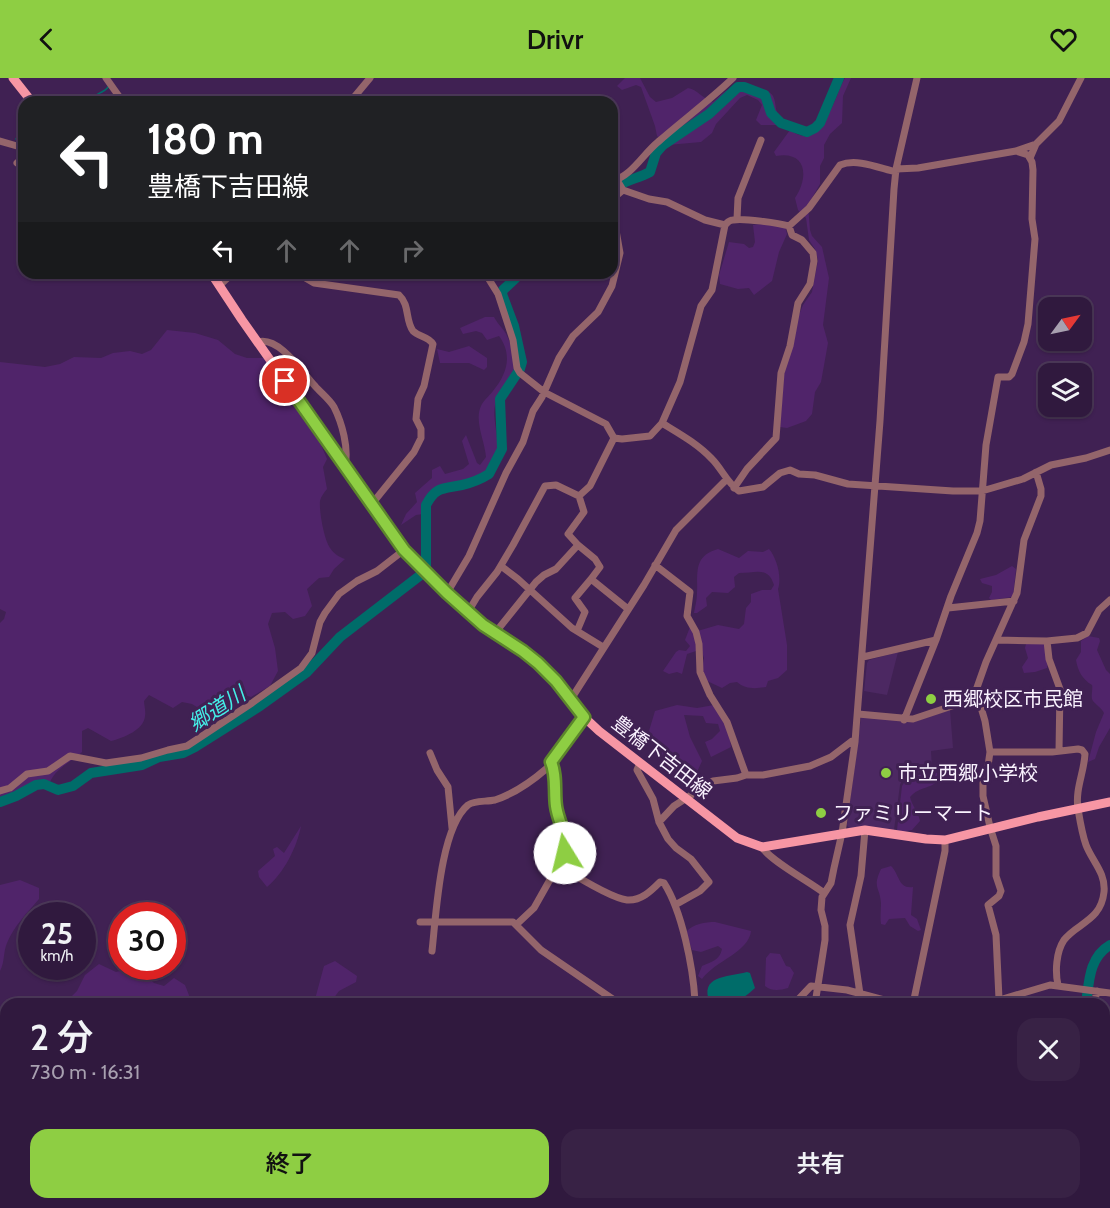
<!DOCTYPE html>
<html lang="ja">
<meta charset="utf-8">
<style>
:root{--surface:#30193e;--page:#382245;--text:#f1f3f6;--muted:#a8a0b0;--line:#4b3858;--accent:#8ece43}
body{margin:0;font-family:Cabin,"Noto Sans JP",sans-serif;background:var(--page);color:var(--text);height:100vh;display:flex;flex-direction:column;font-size:22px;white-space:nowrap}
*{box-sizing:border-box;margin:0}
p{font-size:20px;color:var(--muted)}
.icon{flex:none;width:33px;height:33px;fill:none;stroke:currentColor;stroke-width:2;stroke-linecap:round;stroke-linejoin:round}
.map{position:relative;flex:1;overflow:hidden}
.drawer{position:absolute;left:0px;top:920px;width:1110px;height:212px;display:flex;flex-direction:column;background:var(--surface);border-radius:18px 18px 0 0;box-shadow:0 2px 4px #0004,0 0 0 2px var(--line)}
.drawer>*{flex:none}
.banner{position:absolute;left:18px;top:18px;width:600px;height:183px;border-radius:18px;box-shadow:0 2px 4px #0004,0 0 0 2px var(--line);background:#202124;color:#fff;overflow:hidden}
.needle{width:39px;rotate:57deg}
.controls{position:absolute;left:1038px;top:219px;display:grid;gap:12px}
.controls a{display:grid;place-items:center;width:54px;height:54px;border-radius:12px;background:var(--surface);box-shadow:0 2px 4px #0004,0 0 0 2px var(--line);font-size:30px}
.speed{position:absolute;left:18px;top:824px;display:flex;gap:12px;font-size:30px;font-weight:700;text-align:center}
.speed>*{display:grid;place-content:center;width:78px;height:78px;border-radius:50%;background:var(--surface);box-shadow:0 2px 4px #0004,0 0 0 2px var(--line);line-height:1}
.speed small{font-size:15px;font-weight:400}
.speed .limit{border:9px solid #d22;background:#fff;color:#111}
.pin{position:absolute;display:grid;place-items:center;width:51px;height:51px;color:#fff;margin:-26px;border:3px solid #fff;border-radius:50%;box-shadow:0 2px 6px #0007}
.me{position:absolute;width:66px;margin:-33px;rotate:351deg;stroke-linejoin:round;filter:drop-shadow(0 0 4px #0008)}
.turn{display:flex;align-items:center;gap:21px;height:126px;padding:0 30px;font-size:27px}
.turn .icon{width:78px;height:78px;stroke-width:2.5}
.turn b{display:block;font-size:42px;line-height:51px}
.lanes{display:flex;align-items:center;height:57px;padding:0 30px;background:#0003;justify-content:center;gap:30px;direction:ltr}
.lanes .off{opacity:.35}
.round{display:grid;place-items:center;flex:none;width:63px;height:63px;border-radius:18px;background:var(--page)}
.head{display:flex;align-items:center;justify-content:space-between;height:102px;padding:0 30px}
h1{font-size:36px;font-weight:600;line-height:45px}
.button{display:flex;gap:12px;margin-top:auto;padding:12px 30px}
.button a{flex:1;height:69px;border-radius:18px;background:var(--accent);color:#111;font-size:24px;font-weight:600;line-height:69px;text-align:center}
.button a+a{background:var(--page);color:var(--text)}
header{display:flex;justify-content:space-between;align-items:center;height:78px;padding:0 30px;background:var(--accent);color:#111;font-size:27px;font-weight:600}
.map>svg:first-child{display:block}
.built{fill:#4c2862}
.green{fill:#50246a}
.water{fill:#006c69}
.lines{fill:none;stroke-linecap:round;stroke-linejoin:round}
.stream{stroke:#006c69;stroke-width:1.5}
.river{stroke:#006c69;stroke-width:10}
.minor{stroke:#94656b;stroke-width:7}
.major{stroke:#f796a4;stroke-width:9}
.route-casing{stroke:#5c862c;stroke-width:15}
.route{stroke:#8ece43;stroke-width:10}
.poi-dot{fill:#8ece43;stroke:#402153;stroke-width:2}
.labels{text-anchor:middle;stroke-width:6;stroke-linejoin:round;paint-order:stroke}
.poi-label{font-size:20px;fill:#f9f2fe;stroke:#402153;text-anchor:start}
.street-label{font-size:20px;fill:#f9f2fe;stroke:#402153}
.water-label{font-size:21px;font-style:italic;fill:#44eee7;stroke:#402153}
</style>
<header><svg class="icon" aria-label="back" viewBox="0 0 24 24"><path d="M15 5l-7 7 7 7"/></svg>Drivr<svg class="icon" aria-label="heart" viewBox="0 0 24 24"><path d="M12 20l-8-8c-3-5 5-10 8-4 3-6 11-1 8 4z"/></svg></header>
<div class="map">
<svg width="1110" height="1130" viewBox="0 0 1110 1130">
<rect width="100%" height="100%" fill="#402153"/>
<path class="built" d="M898,574l-11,43 -23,-4 3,-28 2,-3z
M950,632l3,38 -22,3 1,18 -28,7 -4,9 -6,45 -45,-2 -2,-3 14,-107 3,-2 49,6z"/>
<path class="green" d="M625,0h15l10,19 6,5 16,-4 16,-10c10,2 15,11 25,14 17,-16 24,-21 47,-13 5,2 10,2 13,7 4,8 1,16 8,22l-1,7h-19l-5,-5 6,-15 -4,-5 -11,-5 -7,3 -24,26 -4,9 -11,9 -33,3 -11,-9 -2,-10 -14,-39 -5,-2 -14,5 -5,-4z
M845,0h6l-8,18 -1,27 -12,11 -6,11v13l-4,8v18l-12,21 2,25 2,6 10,11 7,31 -6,47 5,18 -7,39 -6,10 -3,22 -6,7 -19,7 -7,-1 4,-53 10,-32 4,-25 5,-12 9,-13 6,-32 -3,-11 -6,-9 -3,-22 -8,-8 -3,-12c14,-21 12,-47 -19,-42l-2,-4 16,-22c3,2 8,5 13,6 22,3 33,-43 42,-58z
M772,145l13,3 2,8 -8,18 -7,29 -18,14 -5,-7 -11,1 -18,-5 -1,-9 10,-33 15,2 5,4 4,-1 2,-5 -2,-17z
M485,239h9c4,8 11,13 13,19 4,7 6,19 7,27 1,17 -15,26 -19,42 -4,19 11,46 -6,63 -26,28 -57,-1 -66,46l-7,1 -15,10 5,-11 11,-12 -2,-9 17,-15v-8l8,-4 5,8 18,-5 6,-5 -7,-23 4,-6 11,28 3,2 6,-8c-1,-15 -12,-36 -5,-51 2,-5 8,-10 12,-15 14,-17 20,-36 6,-55l-12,4 -5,-7 -6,-2 -13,3 -3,-6z
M167,252l28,3 23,7 17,14 12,4h18l56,87 6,14 -4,8 4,22c-3,4 -6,7 -7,12 -1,11 4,38 10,47 4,6 9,9 15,11l-11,10 -5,8 -10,1 -12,11 5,17 -7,10 -12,3 -8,-7 -13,1 -4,11 7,24 3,23 -8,15 -19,11c-12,-4 -26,-2 -39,2l1,7 -11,4 -10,-6 -10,-2 -9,6 -24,-13 -5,6c0,4 2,10 1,15 -1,14 -22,22 -34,25l-23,-13 -6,3v21c-12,11 -25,15 -32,30 -19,1 -33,11 -50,16v-175l4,-4 2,-7 -6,-3v-247l45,5 15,-3 14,-7 27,1 12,-5 17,-2 12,3 9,-4z
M469,268l18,12v9l-3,3 -15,-7h-29l-3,-14 12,3z
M718,471l21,9 9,-7 15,1 6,-3c8,9 13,29 9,40l9,56v25l-9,8 -10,3 -2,6c-11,2 -21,2 -29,-5l-7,1 -8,5 -17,-8 -3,-12 2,-10 -2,-6 -6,-1 -9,3 -5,20 -5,-2 -8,2 -6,-3 13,-19 3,-2 7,1 4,-5 -5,-6 5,-13 4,5 24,-7 21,4 5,-5 2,-16 5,-6v-8l11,-4h9l3,-5c-6,-19 -18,-12 -35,-12l-5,4 1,10 -7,6 -16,-1 -6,6 1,8 -10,7h-3c1,-6 3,-13 3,-20 1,-20 -4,-37 21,-44z
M1012,488l4,3 -3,28 -22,3 -2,-2 3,-6v-6l-10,-3 -2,-4 16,-4z
M1088,558l11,2 1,3 -3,9 9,20 4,4v54l-11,19 -4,12 -7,3 8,-30 8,-19c-3,-6 -11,-10 -12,-14 -1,-4 1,-10 0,-14 -10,-6 -14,-14 -16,-25l5,-8v-11z
M1043,565l2,1 3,19 -1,5 -12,4 -11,1 -2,-6 6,-9 -3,-10 1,-4z
M677,627l20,3 17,-3c8,14 16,26 17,42l-20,10 -6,-15 7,-3 8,-8 -2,-7 -12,-1 -3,-7 -19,-1 6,22 12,24 -5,11 -10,9c-12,0 -21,-13 -23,-24l-10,-9v-10l-5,-7 6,-20z
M931,694l7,1 1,6c-8,11 -18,6 -29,18 2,9 8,14 10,24l-8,9 -11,2 -4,-2 5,-44 5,-8z
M301,748c-4,21 -17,47 -34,61l-8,-10 -1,-6 17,-15 -2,-7 4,-2 7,6z
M891,788c9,9 7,23 22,21l-2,28 6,4 4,11 -3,1 -8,-5 -5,-8 -16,1 -4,6 -4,-1c-1,-7 0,-13 0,-21 -1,-16 -9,-15 0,-34z
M20,802l19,8v11c-12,14 -25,27 -32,44 -4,9 -2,19 -7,28v-86z
M715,844l36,9c-2,21 -36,30 -49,48l-4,-3 4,-10c9,-4 18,-6 20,-17l-4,-3 -17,6 -9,-2 -6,-18c7,-8 19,-10 29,-10z
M770,875l10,1 6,12 4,1 4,6 -6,15c-8,2 -15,4 -23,-2l1,-28z
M335,883l22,15 -1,6 -17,9 -9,12h-16l10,-37z
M99,886l17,8 20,-5 18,16 10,3 10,-8 11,7 7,18h-127l12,-12 8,-16z
M0,938l6,1v186h833l-1,5h-838z"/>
<path class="water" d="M747,894l3,1 5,15c-14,14 -26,16 -45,15 -11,-27 16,-26 37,-31z"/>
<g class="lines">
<path class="stream" d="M88,24c4,-9 15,-7 21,-16
M16,61l8,-11"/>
<path class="river" d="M612,112c10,-9 25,-11 38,-18l6,-19 7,-8 46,-31 29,-27h6l21,8 6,18 10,10 26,9 8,-4 5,-5 19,-45
M426,488v-61c10,-19 17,-16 36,-20 9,-2 19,-6 27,-11l13,-25 -2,-50 20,-30 2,-7 -8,-36 -12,-32 1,-4 18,-17
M0,724l16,-6 20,-11 8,-1 14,6 15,-4 18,-13 51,-8 17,-8 24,-4 12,-6 65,-41 46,-33 34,-36 82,-63
M1086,926c3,-22 3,-47 24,-59
M888,1130l3,-5"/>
<path class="minor" d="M106,0l17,24
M350,24l20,-24
M0,63l24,7
M1030,80l6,-14 23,-23 22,-43
M17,85l7,-6
M896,91l22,-1 98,-17 20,-7
M617,102l6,10 26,9 18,3 38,18 20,5
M612,103c20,-5 31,-27 46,-39 25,-22 51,-41 75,-64
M737,141l1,-21 23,-58
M297,195l17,10 85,12c11,10 6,25 14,36 6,6 15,5 20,13l-9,42 -6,13 -2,20 5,10v9l-7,14 -43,53
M485,195l13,21 15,46 4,28 3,5 24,19 62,32 8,14 8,1 28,-3 12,-13 18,-41 21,-76 11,-16 13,-65c3,-3 4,-5 8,-5 10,-2 46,3 56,6
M219,208l14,-13
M258,264c21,-6 44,30 57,44 6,7 14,13 19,21 8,16 15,41 11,59
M662,345c18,11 36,21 50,36 10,10 15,24 27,32l24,-4 17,-14 10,-3 9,4 16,1 33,9 105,7h29l41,-12 28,-14 35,-7 24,-8
M734,410l13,-19 29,-31 5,-65 9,-27 8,-43 12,-19 4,-23 -1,-8 -11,-13 -10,-5 -3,-9 20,-18 31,-43c17,-7 39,3 56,7
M578,467l17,14 5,8 -9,12 37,30
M655,487l35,27 -3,24 9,16 3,12 1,28 10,23 17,27 19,53
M501,488l17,13 54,49 31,19
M447,515l22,-37 37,-83 17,-31 10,-31 9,-14 17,-39 14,-22 25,-24 14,-26 8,-33 -7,-40 4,-18 6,-5
M948,530l66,-7
M468,534l9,-15 20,-25 16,-27 32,-59 11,-1 23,11
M577,553l8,-19 -10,-14 16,-19
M495,555l41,-51 8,-7 12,-6 22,-24 -10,-11 16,-22 -5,-16 11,-10 24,-48
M997,562l50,1 30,-3 10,-5 12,-23 11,-10
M1047,563l2,18 11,30 -1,62
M863,579l73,-17 15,-44 26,-63 3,-12 6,-76 12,-68h11l3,-3 12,-32 4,-18 7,-85 -3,-20 1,-49 -1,-8 -4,-7 -12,-4
M974,618l6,8 5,17 5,31 -3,21 -4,10v13l7,31 6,19v30l5,15 -2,5 -11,9 8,30 3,64
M569,621l4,-3 71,-111 32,-55 51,-51
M858,636l55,5 54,-18 7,-5 12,-34 31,-69 7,-53 17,-44v-7l-5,-17
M904,642l32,-80
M990,674h62l26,-3 4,1 3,4c-1,19 -10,35 -7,55 2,12 4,25 8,36 6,16 20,28 18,47 -3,29 -27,31 -40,48 -8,12 -9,32 -6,45
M430,675l7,17 11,17 4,41
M640,685l-3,7 16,29 6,23 9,17 8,9 15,11 18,23 -9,9 -25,14
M0,713l10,-3 17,-14 21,-3 22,-15 36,7 35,-5 27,-8 19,-4 65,-43 49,-35 11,-15 8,-31 5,-9 14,-19 18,-13 20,-10 27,-21
M659,744l15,-16 39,-25 24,-3 9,-3h17l47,-9 21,-9 21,-16 3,1
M762,769c7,13 48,35 62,46
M420,844h93l28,28 73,50 11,3 70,-2c-2,-34 -13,-90 -31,-118l-4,-1c-9,9 -19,19 -33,18 -17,-2 -53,-25 -69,-35
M517,846l17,-16 31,-55 1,-6 -10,-39 -3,-40 -2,-6
M432,873c4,-35 8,-123 36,-146 7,-5 18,-3 27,-5 18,-6 36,-18 51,-31 15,-14 22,-38 38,-52
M860,916l-10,-69 11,-49 4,-46
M794,926l17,-18 36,4 37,10 31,3
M815,926l10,-64v-14l-4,-16 1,-13 9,-14 3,-15 8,-35 13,-91 25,-321 14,-232 2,-20 21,-91
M913,926l32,-153v-11
M986,926l64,-19 60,8
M1094,926l3,-13
M1104,956l6,3
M1104,1105l6,-5
M845,1130l1,-5
M964,1130v-5
M1030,1130l8,-5"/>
<path class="major" d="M13,0l19,24
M211,195l31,47 162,230 43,43 36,32 40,26 15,12 18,18 28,36 15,14 138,107 25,9 103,-17 61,9 19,1 93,-23 72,-15"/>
</g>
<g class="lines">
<defs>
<path id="route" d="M285,303l119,169 43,43 36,32 40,26 15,12 18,18 28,36 -33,45c6,13 3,30 5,44 2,16 13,31 9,47"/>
</defs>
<use href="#route" class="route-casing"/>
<use href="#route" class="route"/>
</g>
<g class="poi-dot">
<circle cx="931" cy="621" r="6"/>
<circle cx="886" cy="695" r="6"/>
<circle cx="821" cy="735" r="6"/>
</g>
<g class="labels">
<g class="poi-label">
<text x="943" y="628">西郷校区市民館</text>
<text x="898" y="702">市立西郷小学校</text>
<text x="833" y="742">ファミリーマート</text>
</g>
<g class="street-label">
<text transform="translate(662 679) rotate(38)" y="7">豊橋下吉田線</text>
</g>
<g class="water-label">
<text transform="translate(217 631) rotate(-33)" y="7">郷道川</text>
</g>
</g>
</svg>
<div class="controls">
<a><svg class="needle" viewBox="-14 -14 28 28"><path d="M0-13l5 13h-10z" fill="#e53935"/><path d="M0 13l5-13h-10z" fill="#a8a0b0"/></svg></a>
<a><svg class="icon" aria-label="layers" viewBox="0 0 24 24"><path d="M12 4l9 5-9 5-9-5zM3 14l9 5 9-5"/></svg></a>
</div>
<div class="speed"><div>25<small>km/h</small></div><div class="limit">30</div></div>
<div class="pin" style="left:285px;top:303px;background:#d93025"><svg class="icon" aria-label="arrive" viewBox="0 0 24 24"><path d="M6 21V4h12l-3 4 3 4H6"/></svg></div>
<svg class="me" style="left:565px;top:775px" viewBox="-20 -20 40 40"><circle r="19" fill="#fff"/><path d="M0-13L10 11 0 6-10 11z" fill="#8ece43"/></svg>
<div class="banner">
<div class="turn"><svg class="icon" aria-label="left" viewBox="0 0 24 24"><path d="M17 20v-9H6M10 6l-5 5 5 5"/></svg><div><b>180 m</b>豊橋下吉田線</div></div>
<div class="lanes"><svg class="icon" aria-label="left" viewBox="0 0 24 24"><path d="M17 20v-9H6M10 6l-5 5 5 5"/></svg><svg class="icon off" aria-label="ahead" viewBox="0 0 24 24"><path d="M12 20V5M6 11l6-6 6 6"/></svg><svg class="icon off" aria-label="ahead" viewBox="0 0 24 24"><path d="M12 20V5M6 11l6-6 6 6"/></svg><svg class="icon off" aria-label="right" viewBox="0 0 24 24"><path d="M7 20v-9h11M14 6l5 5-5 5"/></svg></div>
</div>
<section class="drawer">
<div class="head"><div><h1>2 分</h1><p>730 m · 16:31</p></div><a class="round"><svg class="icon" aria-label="close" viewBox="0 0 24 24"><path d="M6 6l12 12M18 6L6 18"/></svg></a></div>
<div class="button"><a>終了</a><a>共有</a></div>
</section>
</div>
